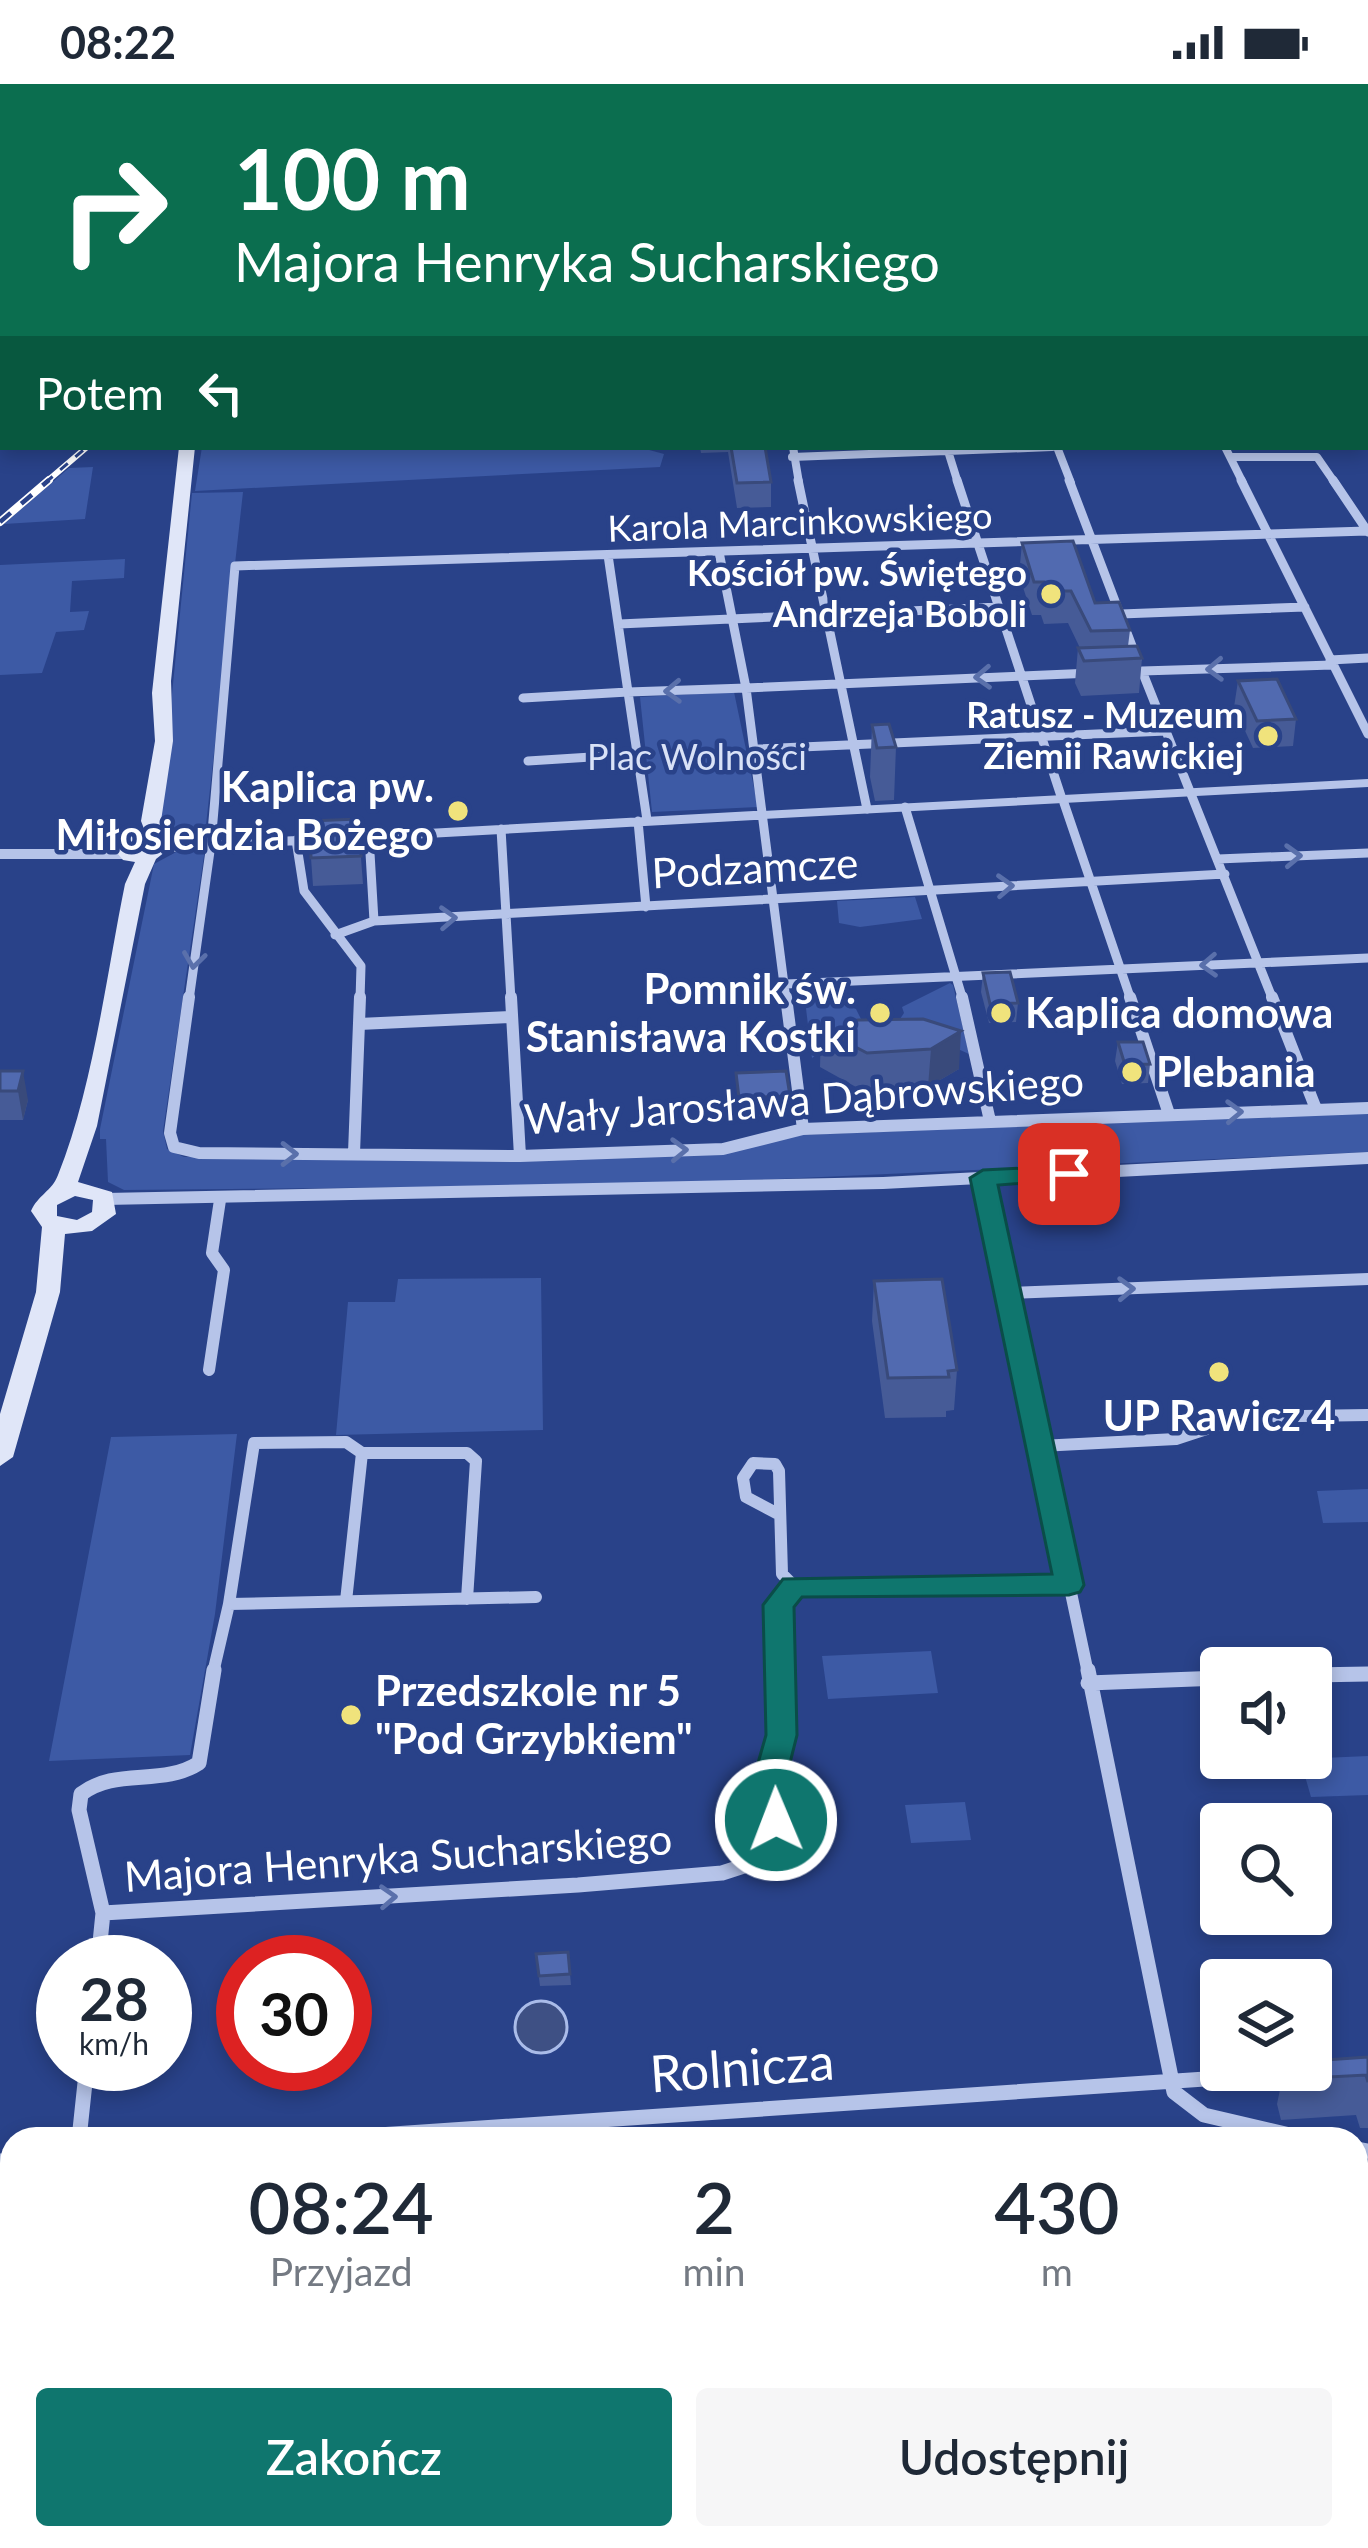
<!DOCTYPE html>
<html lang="pl">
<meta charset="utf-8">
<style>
:root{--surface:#fff;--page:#f6f6f7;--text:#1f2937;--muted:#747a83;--accent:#0f766e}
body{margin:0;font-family:Lato,sans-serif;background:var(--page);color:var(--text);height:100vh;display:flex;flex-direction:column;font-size:45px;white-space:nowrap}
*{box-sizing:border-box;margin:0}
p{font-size:39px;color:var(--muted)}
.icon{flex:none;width:66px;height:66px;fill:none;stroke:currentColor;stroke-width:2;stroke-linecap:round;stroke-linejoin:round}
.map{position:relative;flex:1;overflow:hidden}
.drawer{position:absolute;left:0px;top:2043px;width:1368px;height:423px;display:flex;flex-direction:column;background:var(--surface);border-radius:36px 36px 0 0;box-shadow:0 6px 18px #0003}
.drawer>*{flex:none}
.top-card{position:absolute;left:0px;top:0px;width:1368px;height:366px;box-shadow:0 6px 18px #0003;background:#0b6e4f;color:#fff;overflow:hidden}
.fabs{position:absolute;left:1200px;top:1563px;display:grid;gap:24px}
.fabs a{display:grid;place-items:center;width:132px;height:132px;border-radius:12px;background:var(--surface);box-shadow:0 6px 18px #0003;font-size:60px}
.speed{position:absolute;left:36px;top:1851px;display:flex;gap:24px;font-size:60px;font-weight:700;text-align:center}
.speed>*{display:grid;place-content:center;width:156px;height:156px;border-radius:50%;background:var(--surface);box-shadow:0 6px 18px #0003;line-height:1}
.speed small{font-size:30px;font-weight:400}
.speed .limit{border:18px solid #d22;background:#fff;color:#111}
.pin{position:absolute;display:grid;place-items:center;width:102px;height:102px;color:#fff;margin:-51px;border-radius:24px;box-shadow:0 6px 18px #0006}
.me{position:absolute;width:132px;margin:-66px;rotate:359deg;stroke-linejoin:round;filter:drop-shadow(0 0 9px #0008)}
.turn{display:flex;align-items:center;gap:42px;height:252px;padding:0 36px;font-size:54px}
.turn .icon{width:156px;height:156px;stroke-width:2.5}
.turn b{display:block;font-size:84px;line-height:102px}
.then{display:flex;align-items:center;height:114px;padding:0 36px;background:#0003;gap:24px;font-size:45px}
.eta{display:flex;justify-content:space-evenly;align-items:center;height:204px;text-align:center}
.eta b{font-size:72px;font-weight:600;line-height:84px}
.cta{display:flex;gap:24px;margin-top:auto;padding:24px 36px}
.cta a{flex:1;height:138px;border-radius:12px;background:var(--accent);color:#fff;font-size:48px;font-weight:600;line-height:138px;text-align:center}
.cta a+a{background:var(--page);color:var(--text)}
.status{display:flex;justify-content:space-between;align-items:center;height:84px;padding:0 60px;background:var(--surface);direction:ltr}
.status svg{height:33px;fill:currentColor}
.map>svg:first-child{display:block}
.green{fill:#3d5aa5}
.water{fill:#3e5084;stroke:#aabce9;stroke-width:3}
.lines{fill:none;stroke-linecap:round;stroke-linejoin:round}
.pedestrian{stroke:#b6c4e9;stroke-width:8}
.minor-far3{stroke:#b6c4e9;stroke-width:8}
.minor-far2{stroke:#b6c4e9;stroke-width:9}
.minor-far1{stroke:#b6c4e9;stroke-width:12}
.minor{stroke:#b6c4e9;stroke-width:15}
.tertiary{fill:#b6c4e9;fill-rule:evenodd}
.secondary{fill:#e0e6f8;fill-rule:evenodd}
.rail-far1-casing{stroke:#fff;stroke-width:6}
.rail-casing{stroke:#fff;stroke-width:8}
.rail-far1{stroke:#294289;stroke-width:3;stroke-dasharray:10;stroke-linecap:butt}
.rail{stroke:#294289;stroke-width:4.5;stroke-dasharray:14;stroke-linecap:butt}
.wall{fill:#465b97}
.shaded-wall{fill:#394a7b}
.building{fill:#516ab0;stroke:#394a7b;stroke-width:3}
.oneway{stroke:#5a70ab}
.route{fill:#0f766e;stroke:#0a4d48;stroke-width:3}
.poi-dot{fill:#f0e37c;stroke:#294289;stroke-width:4.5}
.labels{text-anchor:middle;stroke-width:9;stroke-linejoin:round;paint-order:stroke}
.far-street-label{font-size:36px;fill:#fff;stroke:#294289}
.far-poi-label{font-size:36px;font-weight:bold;fill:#fff;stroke:#294289;text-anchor:end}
.far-park-label{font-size:36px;fill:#d9e2f7;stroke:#294289}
.poi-label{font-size:42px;font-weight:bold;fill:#fff;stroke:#294289;text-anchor:start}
.street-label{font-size:42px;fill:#fff;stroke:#294289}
.near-street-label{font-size:51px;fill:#fff;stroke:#294289}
</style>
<div class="status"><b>08:22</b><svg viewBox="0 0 49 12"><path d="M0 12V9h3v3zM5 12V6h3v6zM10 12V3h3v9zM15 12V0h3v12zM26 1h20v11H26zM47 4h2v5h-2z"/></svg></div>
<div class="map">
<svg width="1368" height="2464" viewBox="0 0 1368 2464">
<rect width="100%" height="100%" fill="#294289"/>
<path class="green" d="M202,363h436l26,7 -4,13 -465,24z
M93,383l-8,52 -81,5 65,-56z
M243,408l-38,342 -33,-1 -13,-8 33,-332z
M125,475l-1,19 -52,3 -2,31 19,-1 -5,19 -28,2 -14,41 -42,2v-110z
M734,608l24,115 -106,5 -12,-115z
M205,765l-42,282 4,18 17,8 538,-4 79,-18 567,-23v40l-723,33 -521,5 -16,-8 -2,-43h-6v-10l54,-265 24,-13z
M915,813l7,22 -62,8 -21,-4 -2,-22z
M950,899l3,2 16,69 -71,-32 6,-9 -2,-6z
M804,908l52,17 6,12 -50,37z
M541,1194l2,152 -207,5 12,-133h47l3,-23z
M237,1350l-22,180 -25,141 -141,6 62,-324z
M1368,1405v33l-45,1 -6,-32z
M931,1567l7,42 -110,6 -6,-43z
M1368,1672v39l-57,2 -11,-38z
M965,1718l6,38 -60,3 -6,-38z
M12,2274v163l-12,-6v-156z
M54,2454h716l163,10h-840z"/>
<path class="water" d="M515 1943a26 26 0 1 1 52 0a26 26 0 1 1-52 0Z"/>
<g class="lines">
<path class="pedestrian" d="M763,731l605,-32"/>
<path class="minor-far3" d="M941,0l8,3
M1283,0l7,3
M1190,1l15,-1
M793,363l6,36
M1057,363l14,36
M1225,363l18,36
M948,367l10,32
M792,373l260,-10
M1231,373h86l18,26"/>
<path class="minor-far2" d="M798,396l69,329
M957,396l104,316
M1069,396l68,179
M1241,396l127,254
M1333,396l35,52
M719,468l27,136 346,-15
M1121,530l184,-7
M619,540l380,-17
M1330,576l38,-2
M523,614l105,-6 -20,-137
M756,665l410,-18
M528,677l111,-7
M1064,719l67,197
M905,723l58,193
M647,736l-19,-128 118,-4 40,312
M638,737l8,86
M501,745l10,171
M369,752l5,85 851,-47
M363,753l400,-22
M296,756l8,51 57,75 -1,34
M160,764l165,-9
M1218,775l150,-6
M335,851l39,-14
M786,900l582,-26
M189,916l22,-156 24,-278 1132,-35
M1273,916l-131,-329 190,-6"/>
<path class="minor-far1" d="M189,913l-19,136 4,14 25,6 321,3 203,-7 80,-20 565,-21
M511,913l9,159
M786,913l17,132
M962,913l28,124
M1130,913l39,117
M1272,913l44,112
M359,940l152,-7
M354,1069l6,-156
M983,1094l105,495
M1009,1209l359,-14
M209,1286l15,-100 -12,-17 8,-53
M1040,1362l136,-7 67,-22 125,-2
M362,1369h105l9,8 -9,138
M780,1431l-34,-18 -3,-19 10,-15 22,1 4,7 3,103 12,12
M229,1520l25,-161 92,-1 16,11 -16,148
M213,1589l16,-69 307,-7
M780,1589l-2,-68 16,-19 275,-2"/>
<path class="minor" d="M1088,1586l86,422 30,23 103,24
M1311,1591l57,-1
M1088,1599l133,-5
M103,1829l475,-28 144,-12 34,-11 15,-16 5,-27 -2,-55 8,-29 -2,-65
M98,1878l5,-49 -24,-103 2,-16c35,-27 81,-7 118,-31l15,-93
M79,2055l8,-75
M320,2055l974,-66
M1356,2065l12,2
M0,2077l12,-1"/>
<path class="tertiary" d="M839,0h14l3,3h-14z
M1365,322h3v8h-3z
M0,765h125l9,5 -9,5h-125z
M1368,1068v12l-485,25 -778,16 -10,-6 10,-6 778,-16z"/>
<path class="secondary" d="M254,0h12v3h-12z
M179,363h16l-24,234 2,60 -12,80 9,27 -14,11 -11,25 -48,242 -19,56 34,10 4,22 -24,17 -27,3 -5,58 -47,165 -13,9v-52l36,-122 6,-65 -11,-16c7,-16 21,-20 27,-36 35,-87 48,-198 67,-291l10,-22 -12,-2 -10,-12 15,-13 18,-1 -5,-13 14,-80 -3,-48zM75,1112l18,4 -1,12 -15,8 -20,-4v-11z
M0,2445l17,9 5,10h-22z"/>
<defs>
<path id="rail-far1" d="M506,3l4,-3
M45,399l42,-36"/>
<path id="rail" d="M0,438l49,-42"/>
</defs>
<use href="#rail-far1" class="rail-far1-casing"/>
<use href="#rail" class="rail-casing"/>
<use href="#rail-far1" class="rail-far1"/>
<use href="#rail" class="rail"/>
</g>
<path class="wall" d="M700,363h65l6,35v25l-34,1 -9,-56 -27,1z
M1022,459l108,87 -2,16 14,12 -3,35 -58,3 -6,-13 3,-35h2l-12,-25 -24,1 -3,-9h-9l-13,-40z
M1238,597l58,38 -3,27 -40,2 -19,-41z
M872,641l24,22 -2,53 -19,1 -5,-24z
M358,735l5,65 -50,2 -2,-28z
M983,889l35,30 -2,19 -27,1 -8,-31z
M923,935l36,50 -31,18 -63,5 -45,-25 1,-38 26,1z
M1118,958l32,22 -2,19 -26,1 -7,-23z
M0,987l28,29 -5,20h-23z
M736,989l54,23 -1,19 -50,2z
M874,1197l83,89 -3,40 -8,1v6l-61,1 -13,-97z
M568,1868l3,33 -31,1 -4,-32z
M1368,1973v71h-8l-4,-13 -75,5 -4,-16 7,-34h27z"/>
<path class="shaded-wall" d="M961,947l-2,38 -31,18 3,-38z
M23,987l5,29 -5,20 -5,-29z"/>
<path class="building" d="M731,363h34l6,35 -34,1z
M1073,457l22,62 24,-1 11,28 -39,1 -20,-40h-24l-3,-9h-10l-12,-39z
M1137,562l5,12 -58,3 -6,-13z
M1277,595l19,40 -39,2 -19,-40z
M889,640l7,23 -19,1 -5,-23z
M358,735l3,37 -50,2 -1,-37z
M1010,888l8,31 -28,1 -7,-31z
M923,935l38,12 -30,18 -64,4 -46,-24 27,1v-9l11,-1z
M1118,958h25l7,22 -25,1z
M0,987h23l-5,20h-18z
M786,987l4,25 -51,2 -3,-25z
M942,1195l15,91 -9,1 1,6 -61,1 -14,-97z
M568,1868l2,22 -31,2 -3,-22z
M1368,1973v25l-2,-7 -76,4 -3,-9h24v-9z"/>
<defs><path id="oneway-chevron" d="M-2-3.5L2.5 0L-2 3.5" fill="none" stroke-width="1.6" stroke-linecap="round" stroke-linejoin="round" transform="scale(3)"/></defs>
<g class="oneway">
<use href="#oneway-chevron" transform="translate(1215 585) rotate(178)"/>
<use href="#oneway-chevron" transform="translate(983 593) rotate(177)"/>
<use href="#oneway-chevron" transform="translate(673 607) rotate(178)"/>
<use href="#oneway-chevron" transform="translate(1293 772) rotate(-2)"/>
<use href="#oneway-chevron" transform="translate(1005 802) rotate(-3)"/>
<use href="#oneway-chevron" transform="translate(448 834) rotate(-3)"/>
<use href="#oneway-chevron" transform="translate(194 876) rotate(98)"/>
<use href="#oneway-chevron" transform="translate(1209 881) rotate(177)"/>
<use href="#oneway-chevron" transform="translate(1234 1028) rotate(-2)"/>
<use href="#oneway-chevron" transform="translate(679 1066) rotate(-2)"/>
<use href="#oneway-chevron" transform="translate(289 1070)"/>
<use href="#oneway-chevron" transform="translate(1126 1205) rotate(-2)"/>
<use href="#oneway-chevron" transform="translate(388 1813) rotate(-3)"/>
</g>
<path class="route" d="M1069,1082l13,8 -4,5 -80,6 86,400 -4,7 -11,3 -267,2 -8,10 3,128 -7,28 2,57 -4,8 -12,4 -11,-4 -5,-8 -2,-57 8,-28 -3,-130 20,-26 269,-5 -82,-396 13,-8z"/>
<g class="poi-dot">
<circle cx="1051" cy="510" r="12"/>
<circle cx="1268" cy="652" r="12"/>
<circle cx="458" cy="727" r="12"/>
<circle cx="880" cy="929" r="12"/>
<circle cx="1001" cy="929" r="12"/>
<circle cx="1132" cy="988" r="12"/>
<circle cx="1219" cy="1288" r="12"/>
<circle cx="351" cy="1631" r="12"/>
</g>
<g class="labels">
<g class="far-street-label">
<text transform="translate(800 438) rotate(-2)" y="13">Karola Marcinkowskiego</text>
</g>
<g class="far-poi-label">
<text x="1027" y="502">Kościół pw. Świętego<tspan x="1027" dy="41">Andrzeja Boboli</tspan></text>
<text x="1244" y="644">Ratusz - Muzeum<tspan x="1244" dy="41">Ziemii Rawickiej</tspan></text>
</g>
<g class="far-park-label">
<text x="697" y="686">Plac Wolności</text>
</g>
<g class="poi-label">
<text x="434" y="718" text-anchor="end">Kaplica pw.<tspan x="434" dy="48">Miłosierdzia Bożego</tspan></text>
<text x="856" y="920" text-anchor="end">Pomnik św.<tspan x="856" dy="48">Stanisława Kostki</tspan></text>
<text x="1025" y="944">Kaplica domowa</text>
<text x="1156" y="1003">Plebania</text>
<text x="1219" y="1347" text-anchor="middle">UP Rawicz 4</text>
<text x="375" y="1622">Przedszkole nr 5<tspan x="375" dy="48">"Pod Grzybkiem"</tspan></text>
</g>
<g class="street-label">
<text transform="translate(755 784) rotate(-3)" y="15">Podzamcze</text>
<text transform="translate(804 1016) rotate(-4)" y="15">Wały Jarosława Dąbrowskiego</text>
<text transform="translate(398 1774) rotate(-4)" y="15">Majora Henryka Sucharskiego</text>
</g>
<g class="near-street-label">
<text transform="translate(742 1984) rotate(-4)" y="18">Rolnicza</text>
</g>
</g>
</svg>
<div class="fabs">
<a><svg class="icon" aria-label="sound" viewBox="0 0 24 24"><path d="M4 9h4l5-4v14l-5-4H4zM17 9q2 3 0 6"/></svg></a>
<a><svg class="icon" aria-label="search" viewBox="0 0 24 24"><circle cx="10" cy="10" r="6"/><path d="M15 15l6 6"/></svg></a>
<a><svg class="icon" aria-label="layers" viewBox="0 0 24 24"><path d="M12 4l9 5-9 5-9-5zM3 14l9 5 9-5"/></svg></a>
</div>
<div class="speed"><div>28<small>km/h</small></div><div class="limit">30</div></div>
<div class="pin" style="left:1069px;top:1090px;background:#d93025"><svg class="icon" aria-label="arrive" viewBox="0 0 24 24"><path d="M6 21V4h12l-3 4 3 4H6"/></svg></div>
<svg class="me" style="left:776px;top:1736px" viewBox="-20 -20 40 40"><circle r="17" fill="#0f766e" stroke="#fff" stroke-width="3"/><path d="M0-11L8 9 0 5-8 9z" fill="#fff"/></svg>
<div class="top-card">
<div class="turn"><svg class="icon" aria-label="right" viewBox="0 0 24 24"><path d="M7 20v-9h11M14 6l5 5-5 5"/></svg><div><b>100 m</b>Majora Henryka Sucharskiego</div></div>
<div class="then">Potem<svg class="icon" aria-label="left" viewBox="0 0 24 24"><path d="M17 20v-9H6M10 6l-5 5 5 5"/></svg></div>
</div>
<section class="drawer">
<div class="eta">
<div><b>08:24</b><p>Przyjazd</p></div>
<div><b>2</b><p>min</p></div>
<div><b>430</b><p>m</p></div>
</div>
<div class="cta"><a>Zakończ</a><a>Udostępnij</a></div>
</section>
</div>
